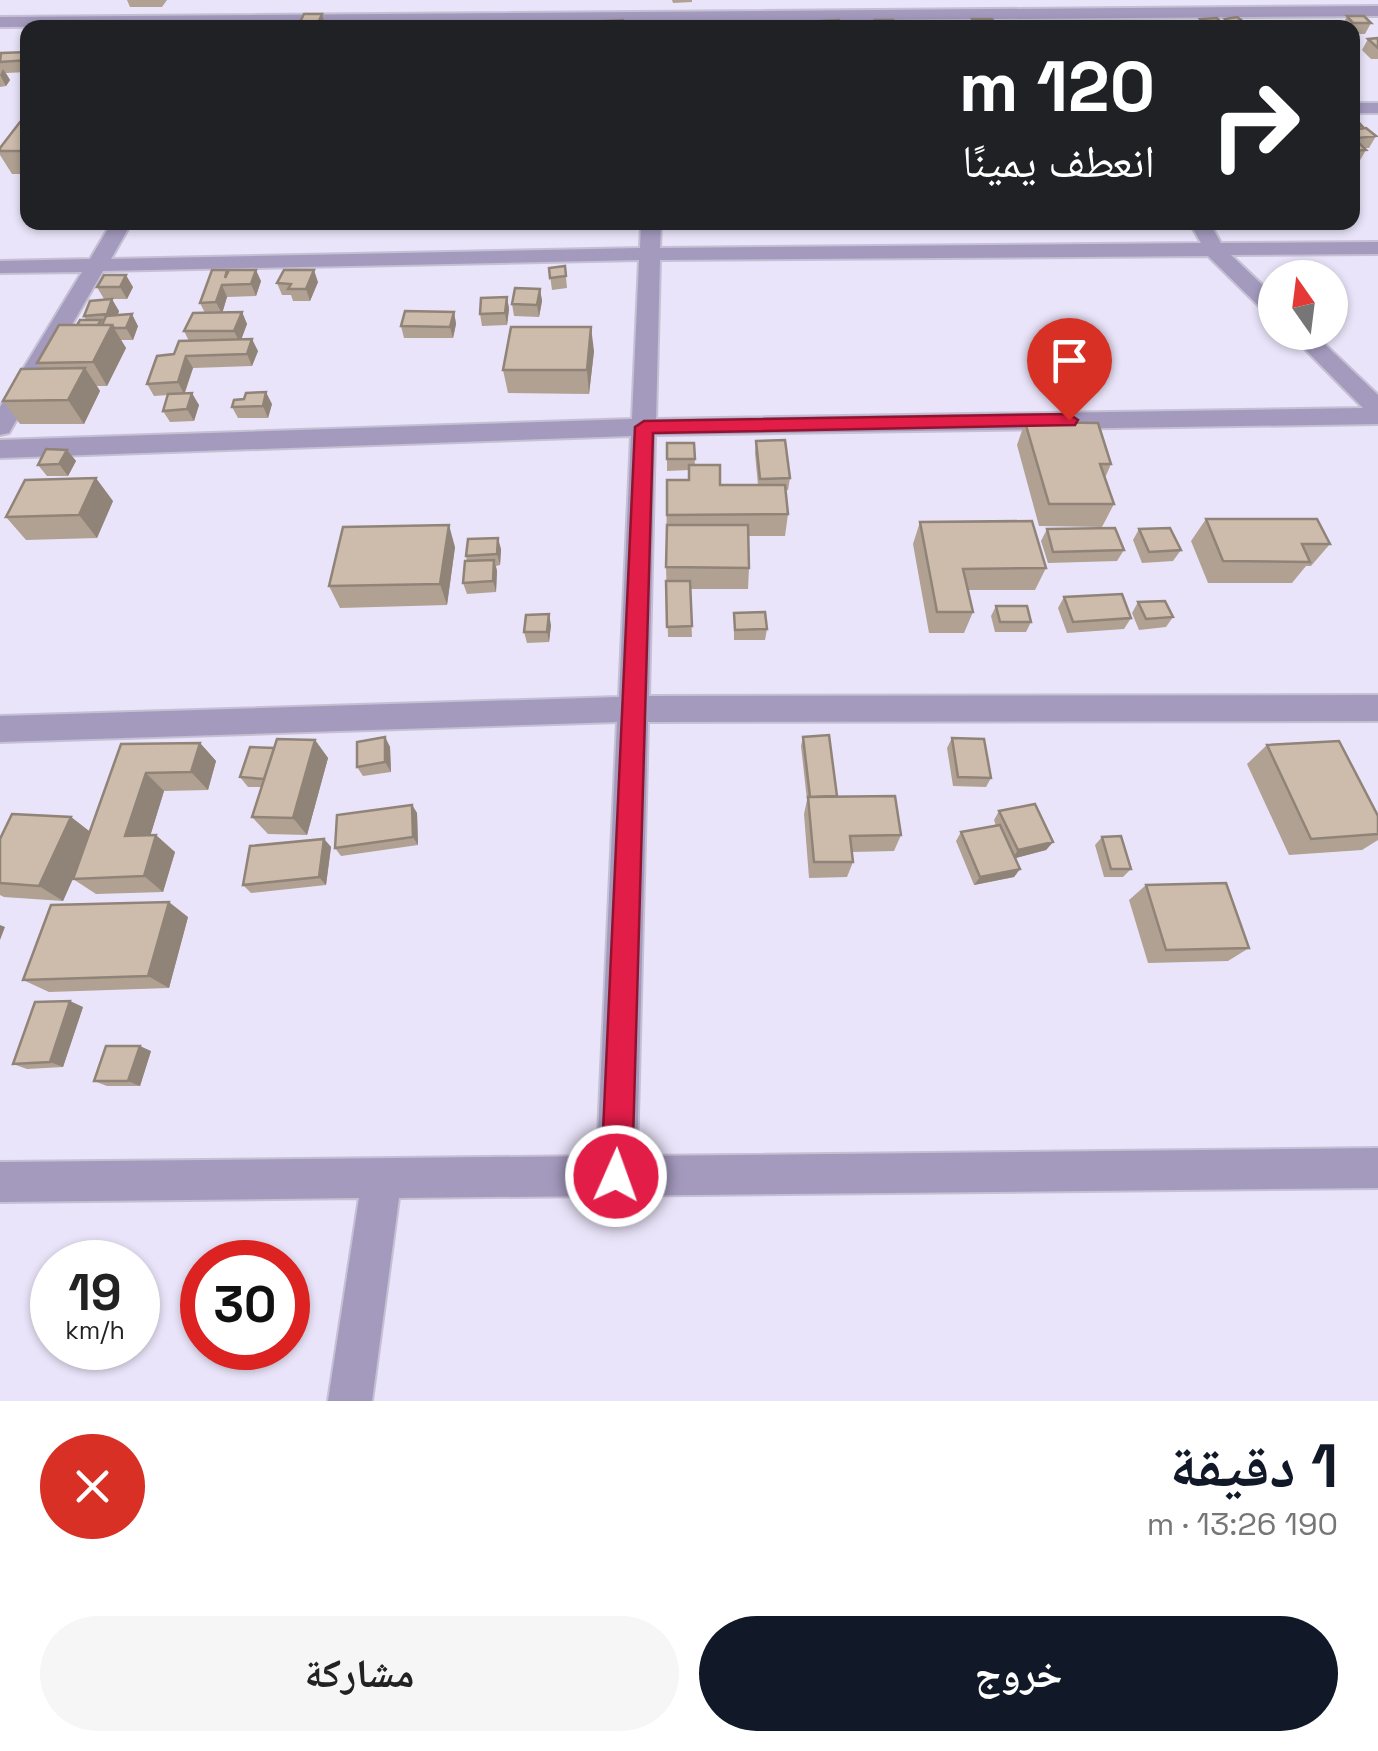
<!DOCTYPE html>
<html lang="ar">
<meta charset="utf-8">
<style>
:root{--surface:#fff;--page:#f6f6f6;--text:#222;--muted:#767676;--accent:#111827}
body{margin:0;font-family:"Space Grotesk","Noto Naskh Arabic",sans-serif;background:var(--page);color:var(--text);direction:rtl;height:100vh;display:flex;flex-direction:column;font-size:38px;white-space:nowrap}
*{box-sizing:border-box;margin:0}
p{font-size:32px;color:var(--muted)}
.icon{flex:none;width:55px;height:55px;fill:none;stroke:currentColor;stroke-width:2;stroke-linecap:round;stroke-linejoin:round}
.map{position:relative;height:1401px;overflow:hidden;direction:ltr}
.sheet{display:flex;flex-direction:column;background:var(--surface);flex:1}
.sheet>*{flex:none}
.hud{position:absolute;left:20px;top:20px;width:1340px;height:210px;border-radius:20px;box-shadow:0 2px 8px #0004;direction:rtl;background:#202124;color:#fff;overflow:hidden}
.needle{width:65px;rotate:346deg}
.controls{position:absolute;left:1258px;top:260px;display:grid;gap:20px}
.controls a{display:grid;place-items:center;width:90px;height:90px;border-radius:50%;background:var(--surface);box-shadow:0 2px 8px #0004;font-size:50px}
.speed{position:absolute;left:30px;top:1240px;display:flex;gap:20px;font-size:50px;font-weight:700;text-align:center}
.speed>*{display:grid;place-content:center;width:130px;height:130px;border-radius:50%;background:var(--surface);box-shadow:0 2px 8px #0004;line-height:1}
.speed small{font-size:25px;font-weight:400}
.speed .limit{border:15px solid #d22;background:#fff;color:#111}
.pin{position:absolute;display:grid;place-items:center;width:85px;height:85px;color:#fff;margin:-102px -42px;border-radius:50% 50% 50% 0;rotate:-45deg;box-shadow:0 0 10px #0007}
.pin .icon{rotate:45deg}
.me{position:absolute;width:110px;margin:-55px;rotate:2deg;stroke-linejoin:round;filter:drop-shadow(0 0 8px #0008)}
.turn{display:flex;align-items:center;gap:35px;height:210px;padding:0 40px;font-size:45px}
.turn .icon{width:130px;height:130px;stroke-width:2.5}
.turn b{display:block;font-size:70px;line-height:85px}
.round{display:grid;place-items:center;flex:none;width:105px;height:105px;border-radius:52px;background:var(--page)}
.overview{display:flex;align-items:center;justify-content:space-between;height:170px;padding:0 40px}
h1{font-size:60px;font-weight:800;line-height:75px;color:var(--accent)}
.action{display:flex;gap:20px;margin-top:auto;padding:20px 40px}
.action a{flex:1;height:115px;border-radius:60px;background:var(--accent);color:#fff;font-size:40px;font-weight:800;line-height:115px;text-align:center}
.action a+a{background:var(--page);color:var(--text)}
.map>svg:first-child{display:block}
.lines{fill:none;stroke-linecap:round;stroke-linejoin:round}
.minor-casing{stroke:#c5c0d3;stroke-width:4}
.minor{fill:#a49abe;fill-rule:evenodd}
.wall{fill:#b0a193}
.shaded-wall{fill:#908378}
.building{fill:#cdbbab;stroke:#908378;stroke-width:2.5}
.route{fill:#e11d48;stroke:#92132f;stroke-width:2.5}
</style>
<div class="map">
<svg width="1378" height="1401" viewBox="0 0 1378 1401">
<rect width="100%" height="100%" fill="#e9e4f9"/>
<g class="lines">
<defs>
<path id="minor" d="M1378,6v10l-1378,11v-10z
M1352,103h26v10h-26z
M112,222h20l-21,37 529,-11 1,-26h20l-1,26 541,-5 -12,-21h20l12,21 157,-1v12l-147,1 44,42v19l-8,-2 -59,-58 -548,4 -4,159 707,-11 -75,-76h24l66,63v29l-723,11 -6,261 729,-1v26l-730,1 -11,434 741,-8v40l-979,10 -27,203h-44l31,-203 -359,4v-40l597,-6 20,-434 -617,20v-26l619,-19 12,-261 -631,22v-18l632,-21 7,-159 -536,11 -94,162 -9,2v-28l82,-135 -82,1v-12l90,-2z"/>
</defs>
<use href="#minor" class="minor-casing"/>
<use href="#minor" class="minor"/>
</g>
<path class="wall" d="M127,0h40l-5,7h-32z
M672,0h20v2l-19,1z
M1347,16l24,7 -6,11h-13v-6h-11z
M1200,19l23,5 2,-5 18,9h-47z
M1378,38v21h-7l-9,-9 6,-11z
M28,52v20l-22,1 4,7 -4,6 -6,1v-33z
M1352,116l10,10 -2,3 16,7 -7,12h-5l2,2 -7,12h-7z
M28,122v52h-16l-12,-19v-7z
M565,266l2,22 -15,2 -3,-22z
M227,270l1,3 33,8 -5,15 -29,1 -5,16 20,-1 5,12 -6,15 17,12 -6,15 -59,2 -8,25 14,12 -5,16 -24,1 -7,-11 5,-16 -14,1 -7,-12 42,-43 -5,-10 21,-18 -5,-10z
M318,282l-8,19h-17l-2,-6h-9l-5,-12z
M97,287h36l-6,12h-23z
M540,289l2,12 -3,16 -25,-1 -2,-12z
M507,297l2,12 -2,16 -25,1 -2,-12z
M119,311l-1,4 20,11 -5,14h-12l5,8 -19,38h-10l3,5 -16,33h-64l-17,-23 38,-33 -4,-5 49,-43 -2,-4z
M454,312l2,12 -3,14h-49l-3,-12z
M594,351l-5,43 -81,-1 -5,-23z
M272,404l-4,14h-30l-6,-11z
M1025,422l86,42 -6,14 9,26 -12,23 -63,-1 -22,-81z
M756,441l34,37 -2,12h-3l3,24 -3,22h-37l1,32 -1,21h-58l2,48h-24l-2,-70 1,-87h22v-10l-22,1v-28h27l1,22 25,20h38l-3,-32z
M67,450l9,11 -8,15h-21l-9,-11z
M113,501l-16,37 -71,2 -20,-23z
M1206,519l124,25 -19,22h-5l-14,17h-84l-17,-42z
M920,522l126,46 -11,22h-67l5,22 -9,21h-35l-16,-89z
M1047,529l77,21 -7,11 -69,2 -7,-22z
M1139,529l42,21 -8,11 -31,2 -9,-23z
M455,547l-8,58 -107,3 -11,-22z
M501,549l-1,16 -4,1 1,5 -1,21 -29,2 -4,-11 4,-22 -1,-5z
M1064,597l67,21 -7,11 -57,4 -9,-25z
M1138,602l35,15 -7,10 -27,3 -7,-17z
M996,606l35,16 -5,10h-31l-4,-16z
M734,613l33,16 -2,11h-31z
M551,625l-2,17 -22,1 -3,-11z
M385,737l5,10 1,25 -28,4 -6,-9z
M803,737l34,59 64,39 -7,16 -42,1 1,10 -6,15 -38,1 -5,-64 3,-14 -6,-54z
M952,738l39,40 -5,9 -33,-1 -6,-38z
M315,740l13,18 -21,77 -39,-1 -16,-17 10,-30h-14l-8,-10 34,-29z
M200,743l16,18 -8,29 -44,1 -14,45 25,16 -12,40 -67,2 -23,-15 4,-10 -14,32 -59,-4 -4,-2v-56l71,-22 19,15 31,-88z
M1267,745l111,71v24l-16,10 -73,5 -42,-91z
M412,805l5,8 1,32 -77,11 -6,-8z
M999,811l54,31 -7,8 -31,8 5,11 -6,8 -40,8 -18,-44 5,-9 35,-6 -2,-6z
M1102,837l29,32 -8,8h-19l-9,-32z
M324,839l7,8 -5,38 -75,8 -8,-8z
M1146,885l103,63 -21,13 -80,2 -19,-63z
M188,917l-19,71 -120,4 -26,-12z
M83,1007l-20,60 -36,2 -14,-5z
M151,1051l-11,35h-33l-13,-5z"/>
<path class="shaded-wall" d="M322,14l4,14h-10z
M1245,23l-2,5h-12l1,-3z
M3,69l7,11 -4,6 -6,-11z
M256,270l5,11 -5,15 -5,-12z
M314,270l4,12 -8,19 -4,-12z
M126,275l7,12 -6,12 -7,-12z
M222,285l5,12 -5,17 -6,-12z
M540,289l2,12 -3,16 -2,-12z
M507,297l2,12 -2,16 -2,-12z
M112,299l7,12 -5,15 -7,-12z
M242,312l5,12 -7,19 -6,-12z
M454,312l2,12 -3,14 -3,-11z
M132,314l6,12 -5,14 -7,-12z
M112,325l14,23 -19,38 -14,-24z
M591,327l3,24 -5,43 -2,-24z
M252,339l6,12 -6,15 -5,-12z
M186,356l7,12 -9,26 -6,-12z
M85,368l15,23 -16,33 -16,-24z
M266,392l6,12 -4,14 -5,-12z
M192,393l7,12 -5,16 -7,-12z
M67,450l9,11 -8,15 -9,-12z
M96,478l17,23 -16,37 -18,-23z
M449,525l6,22 -8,58 -7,-21z
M498,538l3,11 -1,16 -3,-11z
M494,560l3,11 -1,21 -3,-11z
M549,614l2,11 -2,17 -2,-10z
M385,737l5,10 1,25 -6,-10z
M315,740l13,18 -21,77 -14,-17z
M200,743l16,18 -8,29 -17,-18z
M146,773l18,18 -19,62 -20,-17z
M412,805l5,8 1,32 -5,-8z
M71,817l22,17 -30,67 -24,-15z
M156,835l19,17 -12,40 -19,-16z
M324,839l7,8 -5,38 -7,-8z
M1053,842l-7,8 -34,9 6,-9z
M1020,869l-6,8 -40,8 6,-8z
M169,902l19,15 -19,71 -21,-12z
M0,925l5,2 -5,13z
M70,1001l13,6 -20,60 -13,-5z
M140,1046l11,5 -11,35 -12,-5z"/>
<path class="building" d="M304,14h18l-6,14h-19z
M1347,16h17l7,7h-18z
M1237,17l8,6 -13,2 -7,-6z
M1217,18l6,7 -17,1 -6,-7z
M972,19h20l5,7 -21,1z
M623,20l2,8h-37v-6z
M839,20l4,8h-18l-3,-7z
M875,20h18l2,8h-18z
M564,22v6h-33v-5z
M728,22l1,6h-15l-1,-5z
M762,23l1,5h-16l-1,-4z
M462,24v4h-14v-3z
M360,25l-1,3h-17v-2z
M1378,38v10l-10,-9z
M28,52v8l-28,2 1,-9z
M1352,116h1l9,10h-10z
M20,122h8v29h-28v-3z
M1366,128l10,8 -18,2 -6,-5v-3z
M1352,141h5l9,9 -14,1z
M565,266l1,10 -16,2 -1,-10z
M212,270h15l-2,8 4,-8h27l-5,14 -29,1 -6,17 -16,1z
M284,270h30l-8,19h-18l3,-5 -14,-1z
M104,275h22l-6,12h-23z
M515,288l25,1 -3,16 -25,-1z
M507,297l-2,16 -25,1 1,-16z
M112,299l-5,15 -23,2 6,-15z
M405,311l49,1 -4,15 -49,-1z
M242,312l-8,19h-50l9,-18z
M132,314l-6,14h-12l-2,-3h-10l4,-9z
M80,320h21l-3,5h-21z
M59,325h53l-19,37 -56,1z
M511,327h80l-4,43h-84z
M252,339l-5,15 -61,2 -8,26 -31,2 10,-28 17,-2 5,-13z
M85,368l-17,32 -65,1 18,-32z
M266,392l-3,14 -31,1 2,-7 10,-1 2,-6z
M192,393l-5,16 -24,2 5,-17z
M1025,422l73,1 13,41h-11l14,40h-65z
M785,440l5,38 -30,1 -4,-38z
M667,443h27l1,16h-28z
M46,449l21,1 -8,14 -21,1z
M689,465h31v20h65l3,29 -121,1v-35h22z
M96,478l-17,37 -73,2 19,-37z
M1206,519h111l13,25h-28l8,18 -87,-1z
M1032,521l14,47 -83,1 10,43h-36l-17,-90z
M449,525l-9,59 -111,2 14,-59z
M667,525h81l1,43 -83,-1z
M1115,528l9,22 -71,2 -6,-23z
M1170,528l11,22 -32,2 -10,-23z
M498,538l-1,16 -31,2 2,-17z
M494,560l-1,21 -30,2 2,-22z
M666,581h24l2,45 -25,1z
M1122,594l9,24 -58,4 -9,-25z
M1165,601l8,16 -27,2 -8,-17z
M996,606h31l4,16h-31z
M765,612l2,17 -32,1 -1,-17z
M549,614l-2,18h-23l2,-17z
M829,735l8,61 -27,1 -7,-60z
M385,737v25l-28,5v-25z
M952,738l32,1 7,39 -33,-1z
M277,739l38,1 -22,78 -41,-1z
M1339,741l39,75v18l-67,5 -44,-94z
M200,743l-9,29 -45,1 -21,63 31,-1 -12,41 -71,3 48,-135z
M250,747l24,1 -10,31 -24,-2z
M895,796l6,39 -51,1 3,26h-39l-6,-65z
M1035,804l18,38 -35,8 -19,-39z
M412,805l1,32 -78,11 2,-33z
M12,814l59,3 -32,69 -39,-3v-44z
M1000,825l20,44 -40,8 -19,-45z
M1121,836l10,33h-20l-9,-32z
M324,839l-5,38 -76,8 7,-39z
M1226,883l23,65 -83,2 -20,-65z
M169,902l-21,74 -125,4 28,-75z
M70,1001l-20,61 -37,2 22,-62z
M106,1046h34l-12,35h-34z"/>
<path class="route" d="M1069,414l9,6 -3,5 -422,8 -21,743 -5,10 -11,5 -10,-5 -5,-10 34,-749 9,-6z"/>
</svg>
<div class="controls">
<a><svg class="needle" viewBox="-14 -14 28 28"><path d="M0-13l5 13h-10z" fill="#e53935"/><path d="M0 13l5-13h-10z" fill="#767676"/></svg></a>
</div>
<div class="speed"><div>19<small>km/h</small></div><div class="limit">30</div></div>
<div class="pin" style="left:1069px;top:420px;background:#d93025"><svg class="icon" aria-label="arrive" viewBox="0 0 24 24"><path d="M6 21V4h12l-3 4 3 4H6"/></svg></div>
<svg class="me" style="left:616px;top:1176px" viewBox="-20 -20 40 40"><circle r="17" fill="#e11d48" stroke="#fff" stroke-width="3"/><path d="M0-11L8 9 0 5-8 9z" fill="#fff"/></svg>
<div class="hud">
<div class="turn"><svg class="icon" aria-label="right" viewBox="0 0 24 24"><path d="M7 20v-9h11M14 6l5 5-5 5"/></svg><div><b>120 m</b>انعطف يمينًا</div></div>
</div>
</div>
<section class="sheet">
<div class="overview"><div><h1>1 دقيقة</h1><p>190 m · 13:26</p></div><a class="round" style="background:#d93025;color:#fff"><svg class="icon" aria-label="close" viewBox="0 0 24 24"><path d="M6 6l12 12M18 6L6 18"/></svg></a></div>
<div class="action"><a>خروج</a><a>مشاركة</a></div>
</section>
